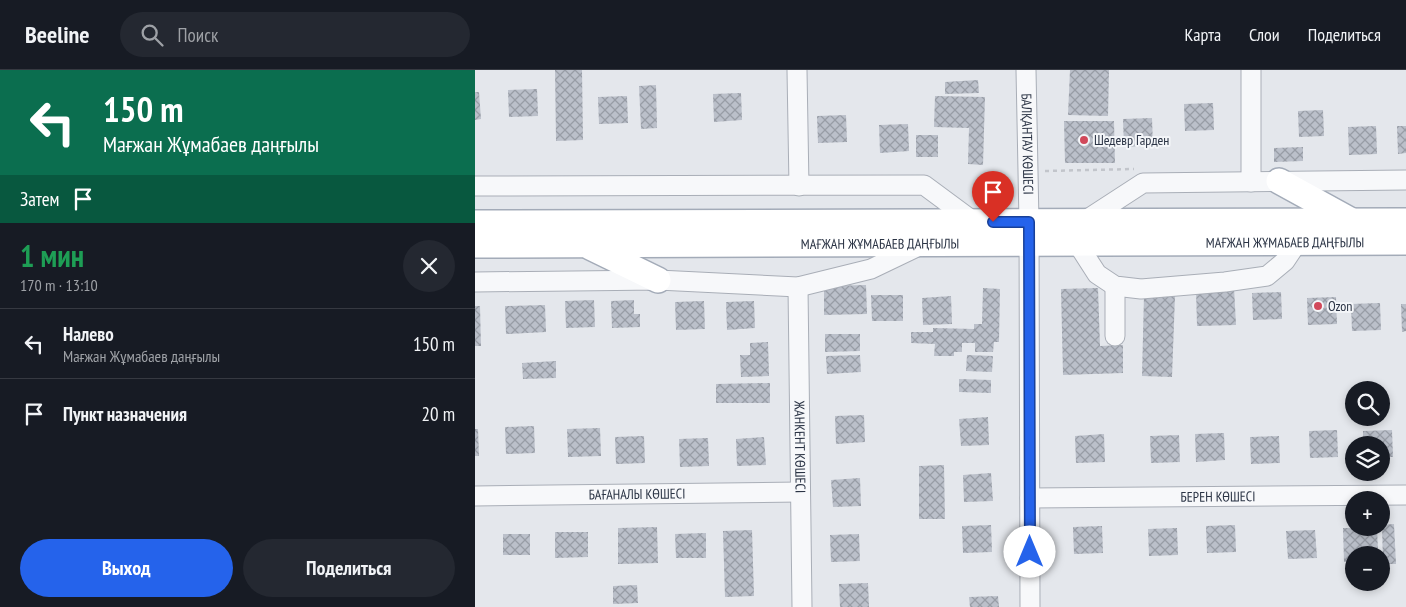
<!DOCTYPE html>
<html lang="ru">
<meta charset="utf-8">
<style>
:root{--surface:#171b24;--page:#242831;--text:#f1f3f6;--muted:#9ea1a6;--line:#363941;--accent:#2563eb}
body{margin:0;font-family:"PT Sans Narrow",sans-serif;background:var(--page);color:var(--text);height:100vh;display:flex;flex-direction:column;font-size:19px;white-space:nowrap}
*{box-sizing:border-box;margin:0}
p{font-size:16px;color:var(--muted)}
.icon{flex:none;width:28px;height:28px;fill:none;stroke:currentColor;stroke-width:2;stroke-linecap:round;stroke-linejoin:round}
.map{position:relative;flex:1;overflow:hidden}
.panel{display:flex;flex-direction:column;background:var(--surface);width:475px}
.panel>*{flex:none}
.top-card{background:#0b6e4f;color:#fff;overflow:hidden}
.fabs{position:absolute;left:870px;top:311px;display:grid;gap:10px}
.fabs a{display:grid;place-items:center;width:45px;height:45px;border-radius:50%;background:var(--surface);box-shadow:0 2px 8px #0003;font-size:25px}
.pin{position:absolute;display:grid;place-items:center;width:42px;height:42px;color:#fff;margin:-51px -21px;border-radius:50% 50% 50% 0;rotate:-45deg;box-shadow:0 0 5px #0007}
.pin .icon{rotate:45deg}
.me{position:absolute;width:55px;margin:-28px;rotate:0deg;stroke-linejoin:round;filter:drop-shadow(0 0 4px #0008)}
.turn{display:flex;align-items:center;gap:18px;height:105px;padding:0 20px;font-size:22px}
.turn .icon{width:65px;height:65px;stroke-width:2.5}
.turn b{display:block;font-size:35px;line-height:42px}
.then{display:flex;align-items:center;height:48px;padding:0 20px;background:#0003;gap:10px;font-size:19px}
.round{display:grid;place-items:center;flex:none;width:52px;height:52px;border-radius:26px;background:var(--page)}
.summary{display:flex;align-items:center;justify-content:space-between;height:85px;padding:0 20px}
h1{font-size:30px;font-weight:800;line-height:38px;color:#1e9e55}
.primary-button{display:flex;gap:10px;margin-top:auto;padding:10px 20px}
.primary-button a{flex:1;height:58px;border-radius:30px;background:var(--accent);color:#fff;font-size:20px;font-weight:800;line-height:58px;text-align:center}
.primary-button a+a{background:var(--page);color:var(--text)}
ul{padding:0;list-style:none}
li{display:flex;align-items:center;gap:15px;height:70px;padding:0 20px;border-top:1px solid var(--line)}
li div{flex:1}
li b{display:block;font-size:19px}
li em{font-style:normal}
header{display:flex;align-items:center;gap:30px;box-sizing:border-box;height:70px;padding:0 25px;background:var(--surface);border-bottom:1px solid var(--line)}
header strong{font-size:24px}
nav{display:flex;gap:28px;margin-inline-start:auto;font-size:18px}
.search{width:350px;height:45px;background:var(--page);display:flex;align-items:center;gap:12px;box-sizing:border-box;padding:0 18px;border-radius:28px;color:var(--muted);font-size:19px}
main{display:flex;flex:1;min-height:0}
.map>svg:first-child{display:block}
.building{fill:url(#building-cross-hatch)}
.lines{fill:none;stroke-linecap:round;stroke-linejoin:round}
.minor-casing{stroke:#a9aeb7;stroke-width:21}
.major-casing{stroke:#a3abb8;stroke-width:28}
.path{stroke:#c2c5cb;stroke-width:2.5;stroke-dasharray:4 4;stroke-linecap:butt}
.minor{stroke:#f7f8fa;stroke-width:19}
.major{stroke:#fff;stroke-width:25}
.route-casing{stroke:#184099;stroke-width:12}
.route{stroke:#2563eb;stroke-width:9}
.poi-dot{fill:#d1495b;stroke:#f4f6f9;stroke-width:2}
.labels{text-anchor:middle;stroke-width:4;stroke-linejoin:round;paint-order:stroke}
.poi-label{font-size:14px;fill:#2b3445;stroke:#f4f6f9;text-anchor:start}
.street-label{font-size:14px;fill:#2b3445;stroke:#f4f6f9}
</style>
<header>
<strong>Beeline</strong>
<div class="search"><svg class="icon" aria-label="search" viewBox="0 0 24 24"><circle cx="10" cy="10" r="6"/><path d="M15 15l6 6"/></svg>Поиск</div>
<nav><a>Карта</a><a>Слои</a><a>Поделиться</a></nav>
</header>
<main>
<section class="panel">
<div class="top-card">
<div class="turn"><svg class="icon" aria-label="left" viewBox="0 0 24 24"><path d="M17 20v-9H6M10 6l-5 5 5 5"/></svg><div><b>150 m</b>Мағжан Жұмабаев даңғылы</div></div>
<div class="then">Затем<svg class="icon" aria-label="arrive" viewBox="0 0 24 24"><path d="M6 21V4h12l-3 4 3 4H6"/></svg></div>
</div>
<div class="summary"><div><h1>1 мин</h1><p>170 m · 13:10</p></div><a class="round"><svg class="icon" aria-label="close" viewBox="0 0 24 24"><path d="M6 6l12 12M18 6L6 18"/></svg></a></div>
<ul>
<li><svg class="icon" aria-label="left" viewBox="0 0 24 24"><path d="M17 20v-9H6M10 6l-5 5 5 5"/></svg><div><b>Налево</b><p>Мағжан Жұмабаев даңғылы</p></div><em>150 m</em></li>
<li><svg class="icon" aria-label="arrive" viewBox="0 0 24 24"><path d="M6 21V4h12l-3 4 3 4H6"/></svg><div><b>Пункт назначения</b></div><em>20 m</em></li>
</ul>
<div class="primary-button"><a>Выход</a><a>Поделиться</a></div>
</section>
<div class="map">
<svg width="931" height="537" viewBox="0 0 931 537">
<defs>
<pattern id="building-cross-hatch" width="8" height="8" patternUnits="userSpaceOnUse" patternTransform="scale(1.25)"><rect width="8" height="8" fill="#bbc0ca"/><path d="M0 0l8 8M0 8l8-8" fill="none" stroke="#989da6"/></pattern>
</defs>
<rect width="100%" height="100%" fill="#e4e7ec"/>
<path class="building" d="M80,0h27l1,70 -27,1z
M595,0h39l-1,46 -40,-1z
M503,10l1,13 -34,1v-12z
M181,15l1,43 -16,1 -2,-43z
M62,19l1,27 -29,1 -1,-27z
M0,22h4l2,27 -6,1z
M266,23l1,27 -28,2 -1,-28z
M152,26l1,27 -29,1 -1,-27z
M460,26l50,1 -2,68 -15,-1 1,-36 -35,-1z
M738,33l1,27 -29,1 -1,-27z
M848,40l1,26 -25,1 -1,-26z
M371,45l1,27 -29,1 -1,-27z
M677,48l1,28 -29,1 -1,-28z
M589,51h50l1,42h-50z
M433,54l1,27 -29,2 -1,-28z
M901,56l1,28 -28,1 -1,-28z
M922,56h9v27l-8,1z
M441,65h22v22h-22z
M828,77v14l-29,1v-14z
M391,215l1,29 -43,1v-29z
M759,217l2,38 -39,1 -1,-37z
M508,218l17,1 -1,53h-5l-1,10h-18v-9h-13v9h-8v4h-20l1,-12 -24,-1v-11h22v-4l41,1v-5h8z
M623,218l2,58 23,-1v28l-60,2 -2,-86z
M806,222l1,27 -29,1 -1,-27z
M396,225h32v26h-31z
M669,225l31,1 -3,81 -30,-1z
M476,226l1,28 -29,1 -1,-27z
M861,227l1,27 -29,1 -1,-27z
M119,230l1,27 -29,1 -1,-27z
M159,230v14h6v13l-28,1 -1,-27z
M229,231l1,28 -29,1 -1,-28z
M279,231l1,27 -28,2 -1,-28z
M905,233l1,27 -29,1 -1,-27z
M926,234h5v27l-4,1z
M70,235l1,27 -40,2 -1,-28z
M0,236h5l1,40h-6z
M350,264h35v17l-35,1z
M293,272l1,34 -28,1 -1,-22h10v-12z
M385,285l1,17 -34,2 -1,-18z
M492,285l26,1 -1,16 -26,-1z
M81,291v17l-33,1 -1,-16z
M484,309l32,1v13l-32,-1z
M295,313v20h-54v-19z
M389,345l1,27 -29,2 -1,-28z
M513,347l1,28 -28,1 -2,-27z
M59,356l1,27 -29,1 -1,-27z
M125,358l1,28 -33,1 -1,-28z
M0,359h3l1,27h-4z
M862,360l1,27 -28,1 -1,-27z
M917,360l1,27h-12v-12h-18v-14z
M749,363l1,27 -29,2 -1,-28z
M629,364l1,28 -29,1 -1,-27z
M704,365l1,27 -29,1 -1,-27z
M169,366l1,27 -29,1 -1,-27z
M804,366l1,27 -29,1 -1,-27z
M289,367l2,28 -29,1 -1,-27z
M233,368l1,28 -29,1 -1,-28z
M469,395l1,54h-26v-53z
M516,403l2,28 -29,1 -1,-27z
M385,408l1,28 -28,1 -2,-27z
M919,454l2,40h-13l-1,-39z
M516,455l1,27 -29,1 -1,-27z
M760,455l1,27 -29,1 -1,-27z
M627,456l1,27 -29,1 -1,-27z
M182,457l1,36 -40,1v-36z
M702,458l1,27 -29,1 -1,-27z
M868,458h34l1,23 -17,1v3h-7v6l-10,1z
M277,460l2,66 -29,1 -2,-66z
M840,460l2,28 -29,1 -2,-28z
M80,462h33v25l-33,1z
M231,463v25h-30l-1,-24z
M28,464h27v21h-27z
M384,464l1,27 -29,1 -1,-27z
M393,513l1,24h-29l-1,-23z
M162,515l1,18 -25,1v-18z
M523,526l1,11h-29l-1,-10z"/>
<g class="lines">
<defs>
<g id="minor">
<path d="M322,0l2,116"/>
<path id="s1" d="M551,0l3,152 1,385"/>
<path d="M776,112v-112"/>
<path d="M0,116l449,-1 50,37"/>
<path d="M608,152l60,-39 263,-3"/>
<path d="M602,173l20,31 18,12 26,3 84,-7 42,-6 18,-15 12,-18"/>
<path d="M0,212l183,-2 140,7 73,-18 50,-24"/>
<path d="M640,216v50"/>
<path id="s2" d="M323,217l4,320"/>
<path id="s3" d="M0,426l325,-4"/>
<path id="s4" d="M555,428l376,-3"/>
</g>
<g id="major">
<path d="M804,111l71,39"/>
<path d="M0,153l931,-2"/>
<path id="s5" d="M0,175l931,-3"/>
<path d="M115,177l68,33"/>
</g>
</defs>
<use href="#minor" class="minor-casing"/>
<use href="#major" class="major-casing"/>
<path class="path" d="M570,101l89,-2"/>
<use href="#minor" class="minor"/>
<use href="#major" class="major"/>
</g>
<g class="lines">
<defs>
<path id="route" d="M518,152h36l1,330"/>
</defs>
<use href="#route" class="route-casing"/>
<use href="#route" class="route"/>
</g>
<g class="poi-dot">
<circle cx="609" cy="70" r="5"/>
<circle cx="843" cy="236" r="5"/>
</g>
<g class="labels">
<g class="poi-label">
<text x="619" y="75">Шедевр Гарден</text>
<text x="853" y="241">Ozon</text>
</g>
<g class="street-label">
<text dy="5" stroke="none"><textPath href="#s1" startOffset="74">БАЛҚАНТАУ КӨШЕСІ</textPath></text>
<text dy="5" stroke="none"><textPath href="#s5" startOffset="810">МАҒЖАН ЖҰМАБАЕВ ДАҢҒЫЛЫ</textPath></text>
<text dy="5" stroke="none"><textPath href="#s5" startOffset="405">МАҒЖАН ЖҰМАБАЕВ ДАҢҒЫЛЫ</textPath></text>
<text dy="5" stroke="none"><textPath href="#s2" startOffset="160">ЖАНКЕНТ КӨШЕСІ</textPath></text>
<text dy="5" stroke="none"><textPath href="#s3" startOffset="162">БАҒАНАЛЫ КӨШЕСІ</textPath></text>
<text dy="5" stroke="none"><textPath href="#s4" startOffset="188">БЕРЕН КӨШЕСІ</textPath></text>
</g>
</g>
</svg>
<div class="fabs">
<a><svg class="icon" aria-label="search" viewBox="0 0 24 24"><circle cx="10" cy="10" r="6"/><path d="M15 15l6 6"/></svg></a>
<a><svg class="icon" aria-label="layers" viewBox="0 0 24 24"><path d="M12 4l9 5-9 5-9-5zM3 14l9 5 9-5"/></svg></a>
<a>+</a>
<a>−</a>
</div>
<div class="pin" style="left:518px;top:152px;background:#d93025"><svg class="icon" aria-label="arrive" viewBox="0 0 24 24"><path d="M6 21V4h12l-3 4 3 4H6"/></svg></div>
<svg class="me" style="left:555px;top:482px" viewBox="-20 -20 40 40"><circle r="19" fill="#fff"/><path d="M0-13L10 11 0 6-10 11z" fill="#2563eb"/></svg>
</div>
</main>
